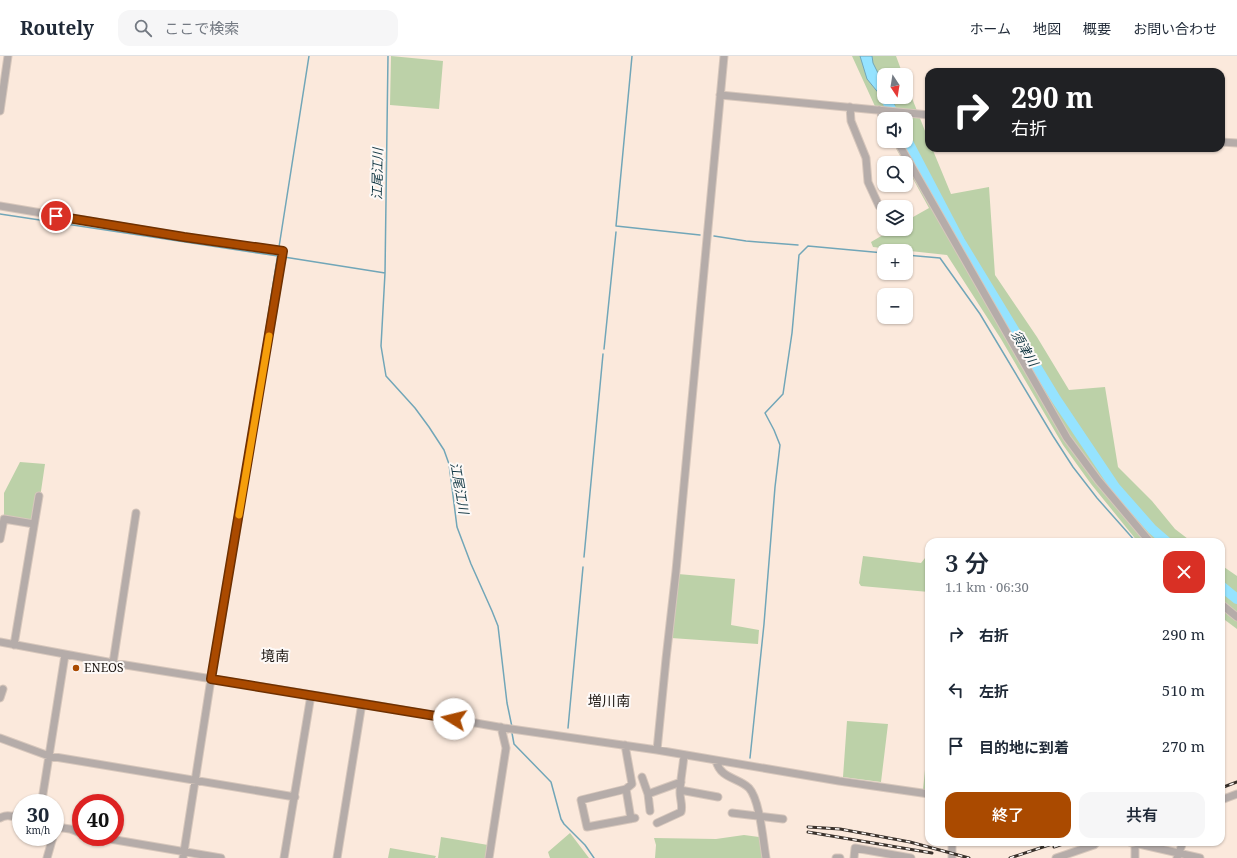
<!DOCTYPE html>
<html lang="ja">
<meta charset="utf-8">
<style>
:root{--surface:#fff;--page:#f6f6f7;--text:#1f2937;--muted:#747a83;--line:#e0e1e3;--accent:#aa4a00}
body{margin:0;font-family:"Noto Serif","Noto Sans JP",serif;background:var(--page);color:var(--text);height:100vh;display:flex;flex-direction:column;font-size:15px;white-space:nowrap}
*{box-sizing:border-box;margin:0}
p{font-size:13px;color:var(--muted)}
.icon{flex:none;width:22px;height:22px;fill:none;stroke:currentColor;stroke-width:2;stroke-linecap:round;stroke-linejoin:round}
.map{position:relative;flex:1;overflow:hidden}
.details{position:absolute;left:925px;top:482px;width:300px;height:308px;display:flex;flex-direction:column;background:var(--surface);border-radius:12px;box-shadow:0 1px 3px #0004}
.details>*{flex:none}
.hud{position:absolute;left:925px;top:12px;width:300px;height:84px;border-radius:12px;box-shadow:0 1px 3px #0004;background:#202124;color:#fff;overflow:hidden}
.needle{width:26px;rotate:168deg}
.tools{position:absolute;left:877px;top:12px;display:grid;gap:8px}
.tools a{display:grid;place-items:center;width:36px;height:36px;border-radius:8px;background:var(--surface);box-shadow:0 1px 3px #0004;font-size:20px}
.speed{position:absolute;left:12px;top:738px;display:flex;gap:8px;font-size:20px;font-weight:700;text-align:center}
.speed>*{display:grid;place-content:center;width:52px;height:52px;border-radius:50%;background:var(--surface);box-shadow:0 1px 3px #0004;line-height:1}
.speed small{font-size:10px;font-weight:400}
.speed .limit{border:6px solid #d22;background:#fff;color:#111}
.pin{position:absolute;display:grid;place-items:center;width:34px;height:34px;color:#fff;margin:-17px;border:2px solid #fff;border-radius:50%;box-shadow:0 1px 4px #0007}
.me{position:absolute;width:44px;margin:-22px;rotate:279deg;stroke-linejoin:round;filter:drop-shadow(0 0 3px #0008)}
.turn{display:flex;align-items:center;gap:14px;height:84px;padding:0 20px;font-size:18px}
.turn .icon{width:52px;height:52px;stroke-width:2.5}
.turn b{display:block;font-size:28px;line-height:34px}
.round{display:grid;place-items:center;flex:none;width:42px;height:42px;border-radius:12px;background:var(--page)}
.headline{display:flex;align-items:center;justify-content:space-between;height:68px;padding:0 20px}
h1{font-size:24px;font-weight:600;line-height:30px}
.cta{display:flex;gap:8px;margin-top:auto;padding:8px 20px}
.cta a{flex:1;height:46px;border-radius:12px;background:var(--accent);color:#fff;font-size:16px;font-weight:600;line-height:46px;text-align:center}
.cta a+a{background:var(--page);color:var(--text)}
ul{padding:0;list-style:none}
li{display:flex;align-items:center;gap:12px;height:56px;padding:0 20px}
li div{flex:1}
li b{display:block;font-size:15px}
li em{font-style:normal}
header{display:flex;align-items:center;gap:24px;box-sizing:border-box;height:56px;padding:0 20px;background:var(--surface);border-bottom:1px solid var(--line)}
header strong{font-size:19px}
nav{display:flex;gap:22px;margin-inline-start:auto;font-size:14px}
.search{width:280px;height:36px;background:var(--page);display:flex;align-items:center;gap:10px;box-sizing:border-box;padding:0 14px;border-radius:12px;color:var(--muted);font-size:15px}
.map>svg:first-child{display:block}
.green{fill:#bcd1a8}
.water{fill:#95e3ff;stroke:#71a6b8}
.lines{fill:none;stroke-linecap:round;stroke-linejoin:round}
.stream{stroke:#71a6b8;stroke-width:1.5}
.river{stroke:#95e3ff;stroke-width:10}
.minor-casing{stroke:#d7c7bc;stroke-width:9}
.minor{stroke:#b5aca9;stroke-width:7}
.rail-casing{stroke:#39312b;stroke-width:3}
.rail{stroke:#fdf9f7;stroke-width:1.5;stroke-dasharray:4.5;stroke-linecap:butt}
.route-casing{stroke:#6e3000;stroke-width:10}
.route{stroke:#aa4a00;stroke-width:7}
.slow{stroke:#f59e0b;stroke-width:7}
.poi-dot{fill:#aa4a00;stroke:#fdf9f7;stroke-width:1.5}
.labels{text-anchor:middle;stroke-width:4;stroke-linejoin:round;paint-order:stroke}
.poi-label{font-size:12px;fill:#1d1712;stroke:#fdf9f7;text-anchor:start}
.water-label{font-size:13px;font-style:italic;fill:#143945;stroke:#fdf9f7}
.quarter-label{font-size:14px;fill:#1d1712;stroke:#fdf9f7}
</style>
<header>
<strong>Routely</strong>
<div class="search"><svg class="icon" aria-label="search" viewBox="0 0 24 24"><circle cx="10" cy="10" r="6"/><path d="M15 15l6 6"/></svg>ここで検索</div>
<nav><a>ホーム</a><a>地図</a><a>概要</a><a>お問い合わせ</a></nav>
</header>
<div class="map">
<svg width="1237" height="802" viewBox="0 0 1237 802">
<rect width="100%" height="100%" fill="#fbe9dc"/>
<path class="green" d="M391,0l52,5 -4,48 -49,-4z
M852,0h44l7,19h-19v22h22v-14l23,58v7h3l19,46 38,-7 6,88 42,62 32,53 36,-3 13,80 34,34 23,28 17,13h-54l-47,-58 -28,-39 -62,-106 -54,-84 -74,-8 -2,-5 22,-13h13v-8l23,-13 -23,-42v-3h-2l-12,-22h14v-22h-22v7z
M20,406l25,2 -9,61 -32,-6v-26z
M929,497v39l-68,-6 -2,-3 4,-27 58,7z
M1221,509l16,11v53l-16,-12z
M678,518l57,5 -4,46 28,5 -1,14 -87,-6z
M847,665l41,3 -7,58 -38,-5z
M929,673v62l-6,-1z
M570,777l19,25h-39l-2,-6z
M744,779l15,2 5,21h-109l1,-13 -2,-7 62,1z
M441,781l47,8 -2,13h-48z
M390,792l46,8 -1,2h-47z"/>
<path class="water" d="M860,0h12l1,7 11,22v12h6l5,9 -5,1 -23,-28z"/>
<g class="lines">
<path class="stream" d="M388,0l-3,217 -4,73 5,30 29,32 14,19 15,23 5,14 8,63 14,37 21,47 6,15 9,77 5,24
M632,0l-16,170 84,9
M0,158l278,42
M714,180l32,5 52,4
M279,191l30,-191
M906,199l34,3 40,56 73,122 20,31 24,31 39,44
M284,201l101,16
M604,293l12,-117
M254,349l24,-152
M584,501l19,-203
M568,672l15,-161
M512,677l2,11 37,38 10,37 3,5 21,21 9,13
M750,702l14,-134 11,-137 5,-42 -6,-15 -9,-17 18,-19 9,-61 7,-78 9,-9 76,7"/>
<path class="river" d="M885,41l11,22
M906,82l54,103 96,158 59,88 37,42 15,13
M1221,530l16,13"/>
<defs>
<path id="minor" d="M720,39l209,20
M850,51l1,14 15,37 2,24 11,24
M879,54l5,9
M0,55l8,-55
M897,85l170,297 31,42 52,62
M1221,86l16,1
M0,150l184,31 99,14 -72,428 -28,179
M0,483l4,-20 30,5
M1221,548l16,13
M0,586l113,21 249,40 142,25 153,22 182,31 90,13
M14,589l25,-149
M113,607l23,-150
M0,642l3,-9
M0,682l49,18 246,41
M625,689l7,39 -6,5 -45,11 6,27 48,-9
M657,694l9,-91 10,-88 48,-515
M716,705c5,18 21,16 33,27 11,12 14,53 17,70
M642,721l6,17
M626,733l5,30
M680,734l38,7
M1221,744l16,-6
M27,747l15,-3
M44,747l-2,-3 23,-145
M650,755l-2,-17 33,-12
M732,757l51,6
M0,762c12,-7 12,6 21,-11
M55,767l1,4 14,2 11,4
M657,767l24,-11c2,-6 -1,-13 -1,-19 0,-12 3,-25 4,-38
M98,781l123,21
M1130,786l70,16
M1135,787v15
M47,802l6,-21
M284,802l27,-163
M337,802l25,-155
M489,802l17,-110 -5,-21
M836,802h4
M854,802l1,-10 56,10
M952,802v-16
M1056,802l38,-13 3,-3
M1177,802l6,-16"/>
</defs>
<use href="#minor" class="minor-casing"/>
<use href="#minor" class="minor"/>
<defs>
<path id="rail" d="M1221,732l16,-6
M808,771l32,2 70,13 59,16
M808,776l124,21
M1054,791l15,-5
M1010,802l48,-16"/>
</defs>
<use href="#rail" class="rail-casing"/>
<use href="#rail" class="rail"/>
</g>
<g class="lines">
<defs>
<path id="route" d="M56,160l128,21 99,14 -72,428 243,40"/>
</defs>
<use href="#route" class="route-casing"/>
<use href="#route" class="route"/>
<path class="slow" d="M239,459l30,-179"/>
</g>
<circle class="poi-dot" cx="76" cy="612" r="4"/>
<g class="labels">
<g class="poi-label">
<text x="84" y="616">ENEOS</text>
</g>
<g class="water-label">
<text transform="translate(377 118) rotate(-89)" y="5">江尾江川</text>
<text transform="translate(1025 292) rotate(59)" y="5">須津川</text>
<text transform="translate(460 432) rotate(80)" y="5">江尾江川</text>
</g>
<g class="quarter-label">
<text x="275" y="605">境南</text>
<text x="609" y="650">増川南</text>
</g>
</g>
</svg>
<div class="tools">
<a><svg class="needle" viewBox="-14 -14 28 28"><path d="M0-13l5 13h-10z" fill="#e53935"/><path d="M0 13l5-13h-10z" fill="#747a83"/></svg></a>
<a><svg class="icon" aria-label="sound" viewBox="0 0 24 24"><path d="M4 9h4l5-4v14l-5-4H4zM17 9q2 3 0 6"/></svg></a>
<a><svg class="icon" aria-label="search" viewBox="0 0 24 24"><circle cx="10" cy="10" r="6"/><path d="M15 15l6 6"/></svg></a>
<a><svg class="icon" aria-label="layers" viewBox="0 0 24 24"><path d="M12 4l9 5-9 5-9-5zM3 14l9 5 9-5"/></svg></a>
<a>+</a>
<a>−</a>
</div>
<div class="speed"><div>30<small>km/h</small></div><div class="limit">40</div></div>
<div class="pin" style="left:56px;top:160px;background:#d93025"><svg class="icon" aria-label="arrive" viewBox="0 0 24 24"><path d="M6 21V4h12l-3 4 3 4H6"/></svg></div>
<svg class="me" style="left:454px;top:663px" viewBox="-20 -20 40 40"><circle r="19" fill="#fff"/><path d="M0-13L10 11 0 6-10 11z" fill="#aa4a00"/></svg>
<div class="hud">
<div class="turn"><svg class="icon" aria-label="right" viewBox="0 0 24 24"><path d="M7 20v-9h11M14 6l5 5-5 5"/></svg><div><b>290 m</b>右折</div></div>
</div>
<section class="details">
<div class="headline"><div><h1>3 分</h1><p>1.1 km · 06:30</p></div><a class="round" style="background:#d93025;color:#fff"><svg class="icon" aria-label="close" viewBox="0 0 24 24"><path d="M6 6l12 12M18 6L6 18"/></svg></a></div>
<ul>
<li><svg class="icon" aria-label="right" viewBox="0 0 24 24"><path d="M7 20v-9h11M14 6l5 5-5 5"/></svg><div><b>右折</b></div><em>290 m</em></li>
<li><svg class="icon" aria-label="left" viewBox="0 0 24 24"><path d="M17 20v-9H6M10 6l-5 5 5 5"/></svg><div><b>左折</b></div><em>510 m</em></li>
<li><svg class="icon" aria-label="arrive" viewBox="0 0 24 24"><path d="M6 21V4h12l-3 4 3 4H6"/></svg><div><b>目的地に到着</b></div><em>270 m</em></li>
</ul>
<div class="cta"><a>終了</a><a>共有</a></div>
</section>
</div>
